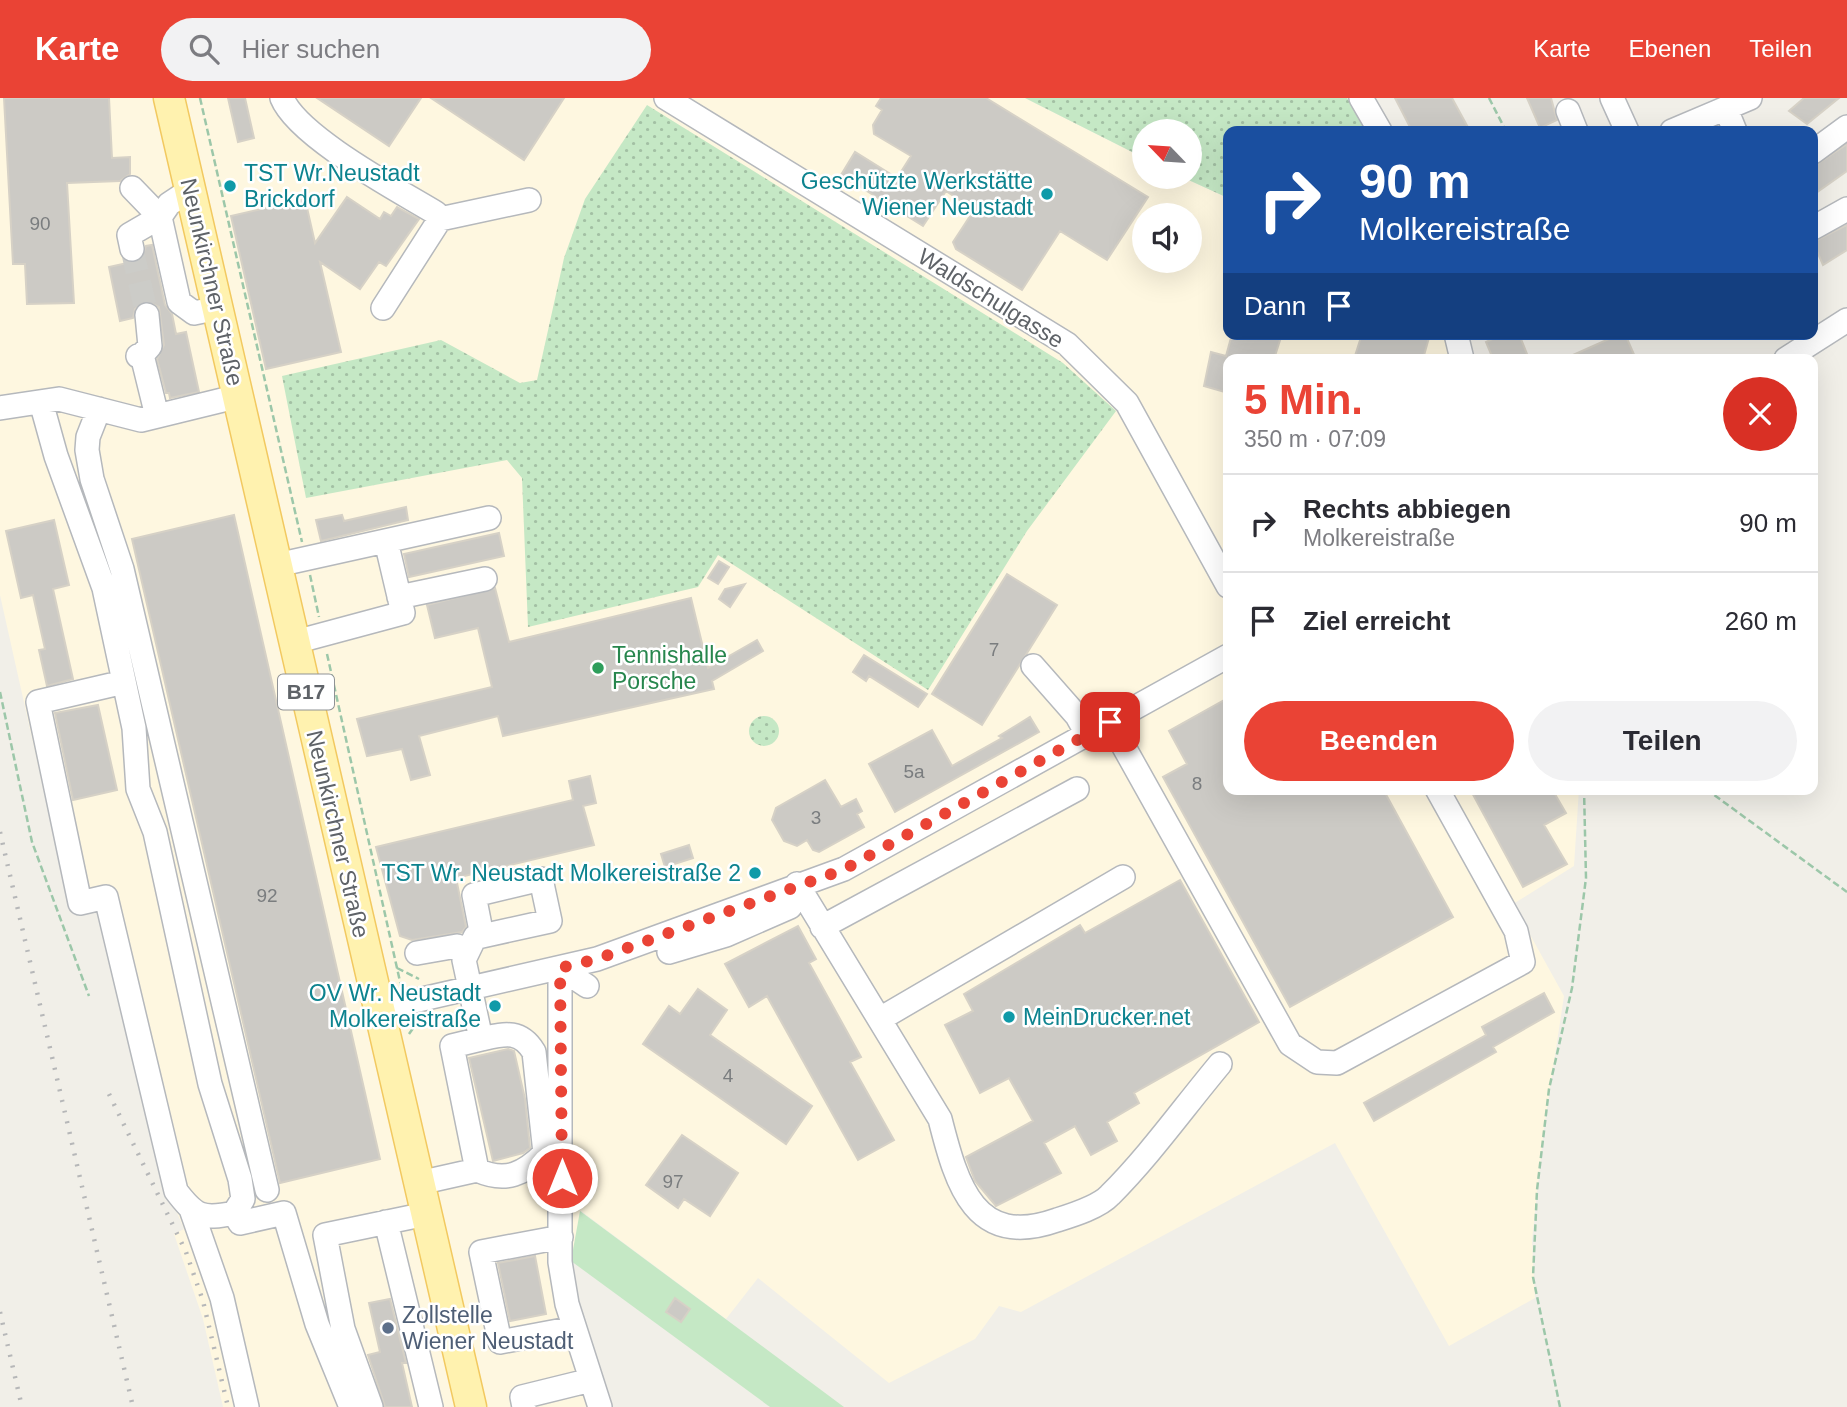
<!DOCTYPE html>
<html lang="de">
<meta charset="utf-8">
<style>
:root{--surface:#fff;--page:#f2f2f3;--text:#2b2b33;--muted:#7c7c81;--line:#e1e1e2;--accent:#ea4335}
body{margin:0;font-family:Arial,sans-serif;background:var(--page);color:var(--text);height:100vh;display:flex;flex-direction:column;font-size:26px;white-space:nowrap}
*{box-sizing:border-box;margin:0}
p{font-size:23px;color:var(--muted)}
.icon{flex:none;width:38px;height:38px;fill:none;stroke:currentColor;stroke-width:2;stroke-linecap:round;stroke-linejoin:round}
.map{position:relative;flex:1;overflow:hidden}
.side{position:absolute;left:1223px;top:256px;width:595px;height:441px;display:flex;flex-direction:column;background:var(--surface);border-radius:14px;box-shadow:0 7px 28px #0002}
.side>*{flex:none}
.guide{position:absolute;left:1223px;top:28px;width:595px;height:214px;border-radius:14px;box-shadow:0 7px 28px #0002;background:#1a4fa0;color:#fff;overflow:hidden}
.needle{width:46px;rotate:295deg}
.tools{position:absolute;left:1132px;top:21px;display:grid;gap:14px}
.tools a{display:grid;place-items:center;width:70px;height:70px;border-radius:50%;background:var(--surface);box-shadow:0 7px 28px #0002;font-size:35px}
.pin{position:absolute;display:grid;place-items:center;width:60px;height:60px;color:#fff;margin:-30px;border-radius:14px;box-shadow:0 4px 10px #0006}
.me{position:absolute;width:77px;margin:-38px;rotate:0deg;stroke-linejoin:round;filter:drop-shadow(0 0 5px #0008)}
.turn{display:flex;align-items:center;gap:24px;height:147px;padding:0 21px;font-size:32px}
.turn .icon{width:91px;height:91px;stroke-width:2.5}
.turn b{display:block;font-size:49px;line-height:60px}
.then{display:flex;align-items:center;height:66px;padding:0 21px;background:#0003;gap:14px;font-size:26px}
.round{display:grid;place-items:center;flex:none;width:74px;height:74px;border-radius:37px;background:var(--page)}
.overview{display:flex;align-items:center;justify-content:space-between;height:119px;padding:0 21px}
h1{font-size:42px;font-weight:700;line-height:52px;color:var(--accent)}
.action{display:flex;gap:14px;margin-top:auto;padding:14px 21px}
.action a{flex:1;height:80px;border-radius:42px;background:var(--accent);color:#fff;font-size:28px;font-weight:700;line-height:80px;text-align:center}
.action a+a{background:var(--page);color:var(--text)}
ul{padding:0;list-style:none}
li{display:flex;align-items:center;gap:21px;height:98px;padding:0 21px;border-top:2px solid var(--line)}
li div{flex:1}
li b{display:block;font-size:26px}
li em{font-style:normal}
header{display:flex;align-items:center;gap:42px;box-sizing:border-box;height:98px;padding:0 35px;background:var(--accent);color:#fff}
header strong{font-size:33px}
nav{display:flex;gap:38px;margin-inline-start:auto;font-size:24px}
.search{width:490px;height:63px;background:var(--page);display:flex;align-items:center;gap:18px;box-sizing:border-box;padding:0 24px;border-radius:38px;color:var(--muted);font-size:26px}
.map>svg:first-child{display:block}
.commercial{fill:#fef7e0;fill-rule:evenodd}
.grass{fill:url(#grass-dots)}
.pitch{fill:#c5e8c5}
.building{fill:#cccac5;stroke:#d6d1c6;stroke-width:2}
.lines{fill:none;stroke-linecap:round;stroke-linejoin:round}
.minor-tunnel{stroke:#ccccc8;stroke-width:23;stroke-dasharray:23 11;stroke-linecap:butt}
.minor-casing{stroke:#b5b8bc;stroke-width:26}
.major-casing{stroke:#f2c960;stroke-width:33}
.path{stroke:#9cc7a9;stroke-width:2.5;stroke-dasharray:7 3.5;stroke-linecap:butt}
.minor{stroke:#fff;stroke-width:23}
.major{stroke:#fff2af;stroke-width:30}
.rail{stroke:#b6b7b8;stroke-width:4.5;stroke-dasharray:2 9;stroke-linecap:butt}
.route{stroke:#ea4335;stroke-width:12;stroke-dasharray:0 21.6}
.culture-dot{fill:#0f9aa8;stroke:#fff;stroke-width:2.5}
.leisure-dot{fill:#2e9e5b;stroke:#fff;stroke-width:2.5}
.service-dot{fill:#5c6f8a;stroke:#fff;stroke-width:2.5}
.labels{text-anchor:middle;stroke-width:5;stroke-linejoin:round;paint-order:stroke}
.number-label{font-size:19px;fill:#7a7d7f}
.shield{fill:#fff;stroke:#8f9295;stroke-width:2}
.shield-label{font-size:21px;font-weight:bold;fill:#5f6368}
.culture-label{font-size:23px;fill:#0d838f;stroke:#fff;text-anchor:end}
.street-label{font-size:23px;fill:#5f6368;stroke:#fff}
.leisure-label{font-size:23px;fill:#27864d;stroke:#fff;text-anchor:start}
.service-label{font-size:23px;fill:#4e5e75;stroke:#fff;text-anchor:start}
</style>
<header>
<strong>Karte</strong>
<div class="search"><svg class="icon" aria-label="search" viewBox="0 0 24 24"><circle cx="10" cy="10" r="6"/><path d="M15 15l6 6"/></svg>Hier suchen</div>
<nav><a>Karte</a><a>Ebenen</a><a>Teilen</a></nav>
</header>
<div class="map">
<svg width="1847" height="1309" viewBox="0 0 1847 1309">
<defs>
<pattern id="grass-dots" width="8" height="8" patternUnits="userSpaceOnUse" patternTransform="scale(1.75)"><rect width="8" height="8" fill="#c5e8c5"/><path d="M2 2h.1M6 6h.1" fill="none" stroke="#a3c0a4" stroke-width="1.8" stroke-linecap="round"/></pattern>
</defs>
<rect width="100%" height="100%" fill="#f1efe8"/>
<path class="commercial" d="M0,0h1025l119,60v19h38l46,21v136h218l5,25h-223v430h351l-5,77 -61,38 51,92 -20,132 -12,112 3,58 -86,48 -114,-203 -314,169 -22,-6 -24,33 -86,44 -131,-105 -32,41 -145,-108 -10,50 10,64 27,82h-385l-20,-88 -29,-85 10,-5 -16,-37 -67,-286 -30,7 -71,-318zM1144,117h46v46h-46z"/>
<path class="grass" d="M1025,0h322l21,33h-140v67l-46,-21h8v-46h-46v27z
M647,7l416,258 53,48 -89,120 -99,159 -210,-135 -20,32 -170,40 -6,-149 -15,-18 -201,38 -24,-122 159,-36 79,43 17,-3 27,-122 21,-59z
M749 633a15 15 0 1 1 30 0a15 15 0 1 1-30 0Z"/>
<path class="pitch" d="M580,1113l264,196h-74l-199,-146z"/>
<path class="building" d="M4,0h105l3,60 18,-1v17l-10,7 -53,2 7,120 -47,1 -2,-40h-12z
M228,0h17l9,40 -16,4z
M317,0h104l-32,48z
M431,0h133l-40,62z
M881,0h105l162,99 -41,63 -47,-29 -38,59 -66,-41 -3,-7 21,-32 -28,-19 -23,35 -82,-51 14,-23 42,26 14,-22 -37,-22 -1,-9 9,-15 -6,-4z
M1395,0h57l18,33h-58z
M1527,0h24l6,22 -17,8z
M1804,0h35l-32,26 -18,-13z
M1847,46v27l-34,24v-28z
M347,99l33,22 4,-7 7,4 6,-9 22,12 -33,47 -7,-4 -19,27 -40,-27 21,90 -75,17 -35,-153 74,-17 10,44z
M1847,127v25l-24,15 -10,-23z
M152,147l13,60 7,9 4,20 10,-2 13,60 -29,6 -1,-5h-3l-9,-34 7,-14 -5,-38 -14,-6 -10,8 -2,9 -13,3 -11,-54 32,-7 5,-14z
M1232,236h50l-8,25h-46v34l-24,-7 7,-34 15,4z
M1362,236h68l-7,25h-69z
M1503,236h16l10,25h-36l-7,-17z
M1620,236h5l11,25h-72z
M406,409l2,13 -87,21 -5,-21 26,-5 2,6z
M234,417l146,644 -100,24 -148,-644z
M54,422l15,65 -16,4 20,90 -26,7 -8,-36 6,-1 -12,-54 -12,3 -15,-67z
M499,435l5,23 -95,21 -5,-23z
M719,463l10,6 -11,17 -10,-6z
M1007,476l50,31 -75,120 -50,-31z
M745,486l-15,23 -11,-8 6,-10z
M495,490l14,54 182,-44 17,70 49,-28 6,11 -51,30 2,8 -211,47 -5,-20 -79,20 11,39 -19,5 -9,-31 -35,7 -10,-37 135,-32 -14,-59 -43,10 -8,-33z
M864,557l63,39 -9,13 -49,-31 -3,5 -13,-9z
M1228,600v91h155l70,128 -163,90 -127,-230 24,-13 -18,-33z
M98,607l19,85 -44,10 -18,-87z
M1030,619l9,15 -144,80 -26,-48 63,-34 20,36 50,-28 -3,-2z
M590,678l6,27 -13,3 11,39 -138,33 10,49 -4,5 -50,8 -12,-4 -24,-89 197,-47 -4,-19z
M825,682l16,27 15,-8 6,12 -5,3 7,13 -45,25 -6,-2 -6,-10 -10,6 -13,-5 -12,-21 4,-12z
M1470,691h82l14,24 -22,12 23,39 -44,23z
M689,747l4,13 -28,9 -4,-13z
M1180,782l79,142 -125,71 5,10 -32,19 10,19 -26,14 -16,-29 -31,17 17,30 -65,33 -21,-25 -9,-24 67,-36 -24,-43 -29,15 -35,-68 28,-14 -9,-17 116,-69 5,8z
M798,828l18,33 -7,4 52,94 -11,5 44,78 -36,20 -91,-164 -18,11 -24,-43z
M698,891l29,21 -17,25 102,71 -26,38 -143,-100 26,-38 11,8z
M1544,895l10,19 -61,35 3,5 -122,69 -10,-18 122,-68 -4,-8z
M508,951l6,2 11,48 5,49 -7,5 -30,8 -24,-103z
M682,1037l56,38 -28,43 -26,-17 -6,9 -32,-23z
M535,1158l11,58 -36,7 -12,-58z
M675,1200l15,11 -9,13 -15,-10z
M390,1201l16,64h-4l10,44h-27l-17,-52 12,-3 -11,-49z"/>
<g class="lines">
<path class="minor-tunnel" d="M132,151l15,66"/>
<defs>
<path id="minor" d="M282,0c16,39 116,92 154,115l4,6 -57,89
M666,0l401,246 60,59 101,183
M1361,0l19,33
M1612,0l15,33
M1726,11l9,22
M1568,13l8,20
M1672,33l78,-33
M1813,54l34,-25
M132,90l28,29 -31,18 3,14
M190,92l-21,14 -9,13 19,85 15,11 24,-5
M440,121l89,-19
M1813,130l34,-19
M1456,236l6,25
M142,257l8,-9 -3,-31
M138,258l4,-1 15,61
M1786,261l61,-39
M41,304l15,54 48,132 30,140 4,61 17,43 55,252 30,95 3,20 -9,14c-32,7 -39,3 -58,-22l-70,-294 -26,6 -42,-201 86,-20
M0,310l59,-9 82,21 98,-24
M99,311l-11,28 -1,13 5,29 30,90 145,621
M277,467l212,-47
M399,499l86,-18
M295,544l108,-29 -17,-72
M1033,568l44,50 10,18
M1110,624l180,322 27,18 20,1 186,-101 -7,-31 -79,-142
M797,786l143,235c17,67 35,130 117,101 16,-5 42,-13 53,-25 40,-40 74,-88 110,-131
M822,829l255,-138
M669,854l57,-17 64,-28 7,-23
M417,855l40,-7 10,3
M560,870v294l7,42 33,103
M560,870l27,18
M379,911l218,-50 247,-90 384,-213
M880,921l243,-142
M477,1072c29,13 47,4 68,-17l-11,-101c-14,-23 -30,-18 -53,-13
M419,1085l58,-13 -25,-124 29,-7 -17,-79 11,-23 7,-1 68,-15 -9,-42 -67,16 8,41
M192,1114l30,86 25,109
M234,1115l6,10 44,-10 33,111 34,83
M386,1124l45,185
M561,1139l-80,15 19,90 74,-14
M371,1309l-28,-78 -18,-94 101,-21
M524,1309l-2,-10 69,-17"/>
<path id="major" d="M169,0l302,1309"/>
</defs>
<use href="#minor" class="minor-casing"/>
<use href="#major" class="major-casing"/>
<path class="path" d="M200,0l102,444
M1489,0l17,33
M310,477l9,42
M327,556l74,332
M0,594l32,150 57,154
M1706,691l141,103
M397,870l22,11
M409,936l10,-14
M1560,1309l-27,-130 4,-87 12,-101 23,-101 14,-110 -2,-89"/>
<use href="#minor" class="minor"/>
<use href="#major" class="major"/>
<path class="rail" d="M0,734l133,575
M109,996l77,158 17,49 25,106
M0,1214l22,95"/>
</g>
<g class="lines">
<path class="route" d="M562,1080l-2,-210 37,-9 248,-90 265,-147"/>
</g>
<g class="culture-dot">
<circle cx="230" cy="88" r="7"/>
<circle cx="1047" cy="96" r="7"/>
<circle cx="755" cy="775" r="7"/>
<circle cx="495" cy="908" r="7"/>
<circle cx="1009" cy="919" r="7"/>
</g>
<circle class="leisure-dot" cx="598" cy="570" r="7"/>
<circle class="service-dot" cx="388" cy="1230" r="7"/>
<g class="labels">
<g class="number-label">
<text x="40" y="132">90</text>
<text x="994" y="558">7</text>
<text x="914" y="680">5a</text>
<text x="1197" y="692">8</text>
<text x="816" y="726">3</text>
<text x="267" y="804">92</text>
<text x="728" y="984">4</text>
<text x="673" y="1090">97</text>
</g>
<rect class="shield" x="278" y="576.5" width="56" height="35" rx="5"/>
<g class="shield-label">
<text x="306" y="601">B17</text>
</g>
<g class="culture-label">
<text x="244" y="83" text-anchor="start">TST Wr.Neustadt<tspan x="244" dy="26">Brickdorf</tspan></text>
<text x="1033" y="91">Geschützte Werkstätte<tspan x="1033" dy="26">Wiener Neustadt</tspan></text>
<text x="741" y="783">TST Wr. Neustadt Molkereistraße 2</text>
<text x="481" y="903">OV Wr. Neustadt<tspan x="481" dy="26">Molkereistraße</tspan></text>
<text x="1023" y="927" text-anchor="start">MeinDrucker.net</text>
</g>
<g class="street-label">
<text transform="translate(212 184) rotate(77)" y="8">Neunkirchner Straße</text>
<text transform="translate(991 200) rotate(32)" y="8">Waldschulgasse</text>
<text transform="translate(338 736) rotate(77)" y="8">Neunkirchner Straße</text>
</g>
<g class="leisure-label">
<text x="612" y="565">Tennishalle<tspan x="612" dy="26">Porsche</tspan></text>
</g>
<g class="service-label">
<text x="402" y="1225">Zollstelle<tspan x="402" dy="26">Wiener Neustadt</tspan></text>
</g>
</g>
</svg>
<div class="tools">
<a><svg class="needle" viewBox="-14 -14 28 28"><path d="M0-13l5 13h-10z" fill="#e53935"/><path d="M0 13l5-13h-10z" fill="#7c7c81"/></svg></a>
<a><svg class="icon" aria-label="sound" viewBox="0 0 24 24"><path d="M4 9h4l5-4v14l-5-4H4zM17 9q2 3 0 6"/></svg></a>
</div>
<div class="pin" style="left:1110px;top:624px;background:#d93025"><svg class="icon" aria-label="arrive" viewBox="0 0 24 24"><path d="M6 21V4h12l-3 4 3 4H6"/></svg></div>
<svg class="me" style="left:562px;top:1080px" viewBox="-20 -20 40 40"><circle r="17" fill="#ea4335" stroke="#fff" stroke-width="3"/><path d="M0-11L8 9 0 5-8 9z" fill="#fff"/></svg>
<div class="guide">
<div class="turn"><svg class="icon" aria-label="right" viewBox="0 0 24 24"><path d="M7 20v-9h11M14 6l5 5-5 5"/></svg><div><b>90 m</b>Molkereistraße</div></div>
<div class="then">Dann<svg class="icon" aria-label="arrive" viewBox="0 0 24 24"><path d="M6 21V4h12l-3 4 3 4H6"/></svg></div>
</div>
<section class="side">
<div class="overview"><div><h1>5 Min.</h1><p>350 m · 07:09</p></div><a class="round" style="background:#d93025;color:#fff"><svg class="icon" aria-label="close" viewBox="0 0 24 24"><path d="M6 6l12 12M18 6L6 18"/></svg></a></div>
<ul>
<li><svg class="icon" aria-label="right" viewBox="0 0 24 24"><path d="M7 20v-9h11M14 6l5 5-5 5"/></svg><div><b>Rechts abbiegen</b><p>Molkereistraße</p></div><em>90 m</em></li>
<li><svg class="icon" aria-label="arrive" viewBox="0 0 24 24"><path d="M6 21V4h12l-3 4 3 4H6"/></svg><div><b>Ziel erreicht</b></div><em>260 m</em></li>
</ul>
<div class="action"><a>Beenden</a><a>Teilen</a></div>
</section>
</div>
